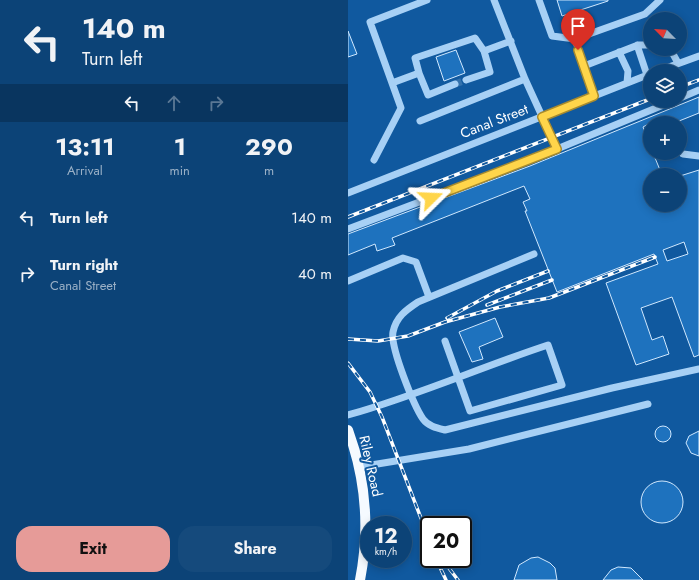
<!DOCTYPE html>
<meta charset="utf-8">
<style>
:root{--surface:#0c4377;--page:#154a7c;--text:#f1f3f6;--muted:#9ab0c6;--line:#2c5c89;--accent:#e69b98}
body{margin:0;font-family:Jost,sans-serif;background:var(--page);color:var(--text);height:100vh;display:flex;flex-direction:column;font-size:15px;white-space:nowrap}
*{box-sizing:border-box;margin:0}
p{font-size:13px;color:var(--muted)}
.icon{flex:none;width:22px;height:22px;fill:none;stroke:currentColor;stroke-width:2;stroke-linecap:round;stroke-linejoin:round}
.map{position:relative;flex:1;overflow:hidden}
.side{display:flex;flex-direction:column;background:var(--surface);width:348px}
.side>*{flex:none}
.banner{background:#0c4377;color:var(--text);overflow:hidden}
.needle{width:26px;rotate:294deg}
.fabs{position:absolute;left:295px;top:12px;display:grid;gap:8px}
.fabs a{display:grid;place-items:center;width:44px;height:44px;border-radius:50%;background:var(--surface);box-shadow:0 2px 10px #0003,0 0 0 1px var(--line);font-size:20px}
.speed{position:absolute;left:12px;top:516px;display:flex;gap:8px;font-size:20px;font-weight:700;text-align:center}
.speed>*{display:grid;place-content:center;width:52px;height:52px;border-radius:50%;background:var(--surface);box-shadow:0 2px 10px #0003,0 0 0 1px var(--line);line-height:1}
.speed small{font-size:10px;font-weight:400}
.speed .limit{border:2px solid #111;border-radius:6px;background:#fff;color:#111}
.pin{position:absolute;display:grid;place-items:center;width:34px;height:34px;color:#fff;margin:-41px -17px;border-radius:50% 50% 50% 0;rotate:-45deg;box-shadow:0 0 4px #0007}
.pin .icon{rotate:45deg}
.me{position:absolute;width:44px;margin:-22px;rotate:69deg;stroke-linejoin:round;filter:drop-shadow(0 0 3px #0008)}
.turn{display:flex;align-items:center;gap:14px;height:84px;padding:0 16px;font-size:18px}
.turn .icon{width:52px;height:52px;stroke-width:2.5}
.turn b{display:block;font-size:28px;line-height:34px}
.lanes{display:flex;align-items:center;height:38px;padding:0 16px;background:#0003;justify-content:center;gap:20px;direction:ltr}
.lanes .off{opacity:.35}
.eta{display:flex;justify-content:space-evenly;align-items:center;height:68px;text-align:center}
.eta b{font-size:24px;font-weight:700;line-height:28px}
.cta{display:flex;gap:8px;margin-top:auto;padding:8px 16px}
.cta a{flex:1;height:46px;border-radius:16px;background:var(--accent);color:#111;font-size:16px;font-weight:700;line-height:46px;text-align:center}
.cta a+a{background:var(--page);color:var(--text)}
ul{padding:0;list-style:none}
li{display:flex;align-items:center;gap:12px;height:56px;padding:0 16px}
li div{flex:1}
li b{display:block;font-size:15px}
li em{font-style:normal}
main{display:flex;flex:1;min-height:0}
.map>svg:first-child{display:block}
.building{fill:#1e72be;stroke:#d0e8fe;fill-rule:evenodd}
.lines{fill:none;stroke-linecap:round;stroke-linejoin:round}
.minor-tunnel{stroke:#3472ad;stroke-width:7;stroke-dasharray:7 3.5;stroke-linecap:butt}
.minor{stroke:#a7d0f5;stroke-width:7}
.major{stroke:#f5faff;stroke-width:10}
.rail-casing{stroke:#fff;stroke-width:3.5}
.rail{stroke:#10599f;stroke-width:2;stroke-dasharray:6;stroke-linecap:butt}
.route-casing{stroke:#a68a30;stroke-width:10}
.route{stroke:#ffd54a;stroke-width:7}
.labels{text-anchor:middle;stroke-width:4;stroke-linejoin:round;paint-order:stroke}
.street-label{font-size:14px;fill:#fff;stroke:#10599f}
</style>
<main>
<section class="side">
<div class="banner">
<div class="turn"><svg class="icon" aria-label="left" viewBox="0 0 24 24"><path d="M17 20v-9H6M10 6l-5 5 5 5"/></svg><div><b>140 m</b>Turn left</div></div>
<div class="lanes"><svg class="icon" aria-label="left" viewBox="0 0 24 24"><path d="M17 20v-9H6M10 6l-5 5 5 5"/></svg><svg class="icon off" aria-label="ahead" viewBox="0 0 24 24"><path d="M12 20V5M6 11l6-6 6 6"/></svg><svg class="icon off" aria-label="right" viewBox="0 0 24 24"><path d="M7 20v-9h11M14 6l5 5-5 5"/></svg></div>
</div>
<div class="eta">
<div><b>13:11</b><p>Arrival</p></div>
<div><b>1</b><p>min</p></div>
<div><b>290</b><p>m</p></div>
</div>
<ul>
<li><svg class="icon" aria-label="left" viewBox="0 0 24 24"><path d="M17 20v-9H6M10 6l-5 5 5 5"/></svg><div><b>Turn left</b></div><em>140 m</em></li>
<li><svg class="icon" aria-label="right" viewBox="0 0 24 24"><path d="M7 20v-9h11M14 6l5 5-5 5"/></svg><div><b>Turn right</b><p>Canal Street</p></div><em>40 m</em></li>
</ul>
<div class="cta"><a>Exit</a><a>Share</a></div>
</section>
<div class="map">
<svg width="351" height="580" viewBox="0 0 351 580">
<rect width="100%" height="100%" fill="#10599f"/>
<path class="building" d="M209,0h51v1l-46,15z
M0,31l9,23 -9,3z
M108,50l9,23 -21,8 -8,-24z
M351,97v16l-25,10h-24l-7,4 7,18v8h3l7,17 -7,2 1,3h-4v30h30v-29l19,-6v185l-5,2 -22,-60 -31,11 11,32 11,-4 6,18 -33,11 -30,-82 52,-19 -4,-10 -97,38 -32,-81h2l-4,-9 7,-3 -6,-13 -132,52 3,7 -18,6 -2,-7 -27,11v-21l182,-68zM336,242l4,12 -21,7 -4,-11z
M147,318l8,19 -24,10 4,12 -11,3 -13,-30z
M307 434a8 8 0 1 1 16 0a8 8 0 1 1-16 0Z
M351,431v25l-8,-3 -5,-10 3,-7z
M293 502a21 21 0 1 1 42 0a21 21 0 1 1-42 0Z
M190,557l12,6 5,5 2,12h-43l5,-15 12,-7z
M270,567l13,1 12,12h-40l8,-10z"/>
<g class="lines">
<path class="minor-tunnel" d="M107,84l11,-4"/>
<path class="minor" d="M79,0l-57,22 22,61 27,-10 -4,-15 60,-20 9,13 27,-10
M146,0l31,79 32,70
M191,0l13,36 23,3 70,-25 15,-14
M227,39l19,58
M289,45l10,30
M316,49l9,5 5,9
M271,52l9,19 -1,12
M236,66l54,-21h12
M310,71l41,-15
M71,73l9,22 27,-11
M118,80l24,-8 -6,-21
M332,98l19,-8
M72,121l105,-42
M335,154l16,2
M26,160l27,-52 -9,-25
M0,193l302,-119
M0,229l180,-68 145,-60
M186,254l-116,48c-12,8 -22,15 -25,30 -3,15 21,74 30,87 5,7 14,9 22,11l167,-42 87,-19
M0,281l55,-23 13,4 13,35
M0,415c68,-19 133,-48 200,-70l14,40 -92,26 -25,-70
M11,467l110,-18 179,-45"/>
<path class="major" d="M0,430c18,49 22,99 12,150"/>
<defs>
<path id="rail" d="M332,87l19,-7
M0,217l302,-118
M139,305l65,-25
M99,318l50,-27 51,-20
M0,339l30,2 30,-5 37,-14 55,-15 49,-9 106,-41
M0,363l22,29 12,25 47,122
M88,559l10,21
M94,559l16,21"/>
</defs>
<use href="#rail" class="rail-casing"/>
<use href="#rail" class="rail"/>
</g>
<g class="lines">
<defs>
<path id="route" d="M83,198l126,-49 -15,-32 52,-21 -16,-46"/>
</defs>
<use href="#route" class="route-casing"/>
<use href="#route" class="route"/>
</g>
<g class="labels">
<g class="street-label">
<text transform="translate(146 121) rotate(-21)" y="5">Canal Street</text>
<text transform="translate(23 466) rotate(77)" y="5">Riley Road</text>
</g>
</g>
</svg>
<div class="fabs">
<a><svg class="needle" viewBox="-14 -14 28 28"><path d="M0-13l5 13h-10z" fill="#e53935"/><path d="M0 13l5-13h-10z" fill="#9ab0c6"/></svg></a>
<a><svg class="icon" aria-label="layers" viewBox="0 0 24 24"><path d="M12 4l9 5-9 5-9-5zM3 14l9 5 9-5"/></svg></a>
<a>+</a>
<a>−</a>
</div>
<div class="speed"><div>12<small>km/h</small></div><div class="limit">20</div></div>
<div class="pin" style="left:230px;top:50px;background:#d93025"><svg class="icon" aria-label="arrive" viewBox="0 0 24 24"><path d="M6 21V4h12l-3 4 3 4H6"/></svg></div>
<svg class="me" style="left:83px;top:198px" viewBox="-20 -20 40 40"><path d="M0-17L14 15 0 8-14 15z" fill="#ffd54a" stroke="#fff" stroke-width="4"/></svg>
</div>
</main>
